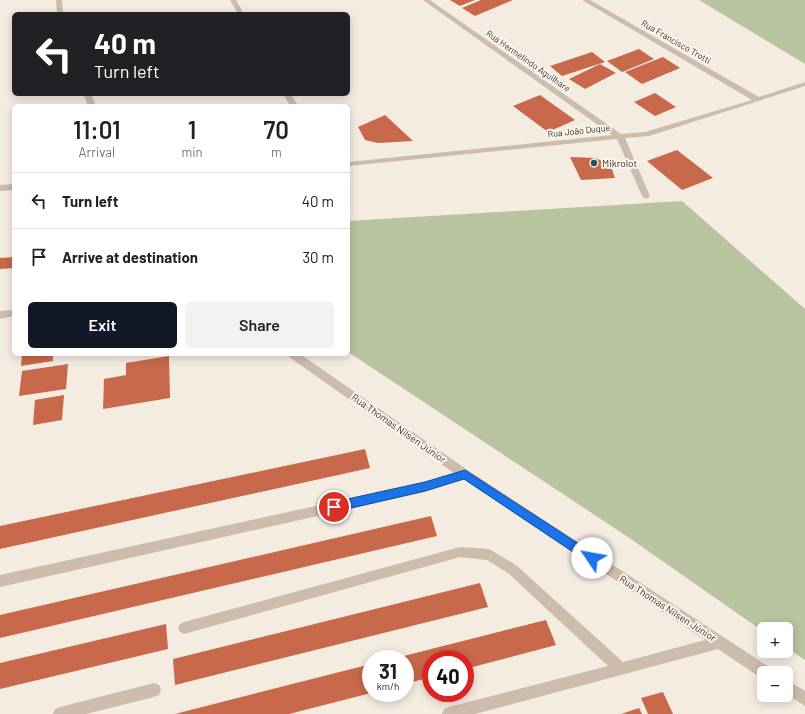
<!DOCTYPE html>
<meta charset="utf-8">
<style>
:root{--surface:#fff;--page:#f2f2f2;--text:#222;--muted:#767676;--line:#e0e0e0;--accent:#111827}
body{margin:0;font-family:Barlow,sans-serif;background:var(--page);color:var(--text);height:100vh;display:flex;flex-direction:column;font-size:15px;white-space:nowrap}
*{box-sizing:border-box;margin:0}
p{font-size:13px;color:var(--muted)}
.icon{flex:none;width:22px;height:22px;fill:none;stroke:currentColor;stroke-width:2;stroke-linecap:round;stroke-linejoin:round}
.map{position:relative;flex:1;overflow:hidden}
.sheet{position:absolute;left:12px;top:104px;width:338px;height:252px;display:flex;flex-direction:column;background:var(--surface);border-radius:6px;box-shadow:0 2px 10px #0003}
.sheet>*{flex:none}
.banner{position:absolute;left:12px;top:12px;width:338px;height:84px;border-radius:6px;box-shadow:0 2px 10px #0003;background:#202124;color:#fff;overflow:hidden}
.tools{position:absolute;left:757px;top:622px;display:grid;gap:8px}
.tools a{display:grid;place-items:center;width:36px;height:36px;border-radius:6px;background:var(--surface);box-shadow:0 2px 10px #0003;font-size:20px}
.speed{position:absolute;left:362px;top:650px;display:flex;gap:8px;font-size:20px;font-weight:700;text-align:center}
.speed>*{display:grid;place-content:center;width:52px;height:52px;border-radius:50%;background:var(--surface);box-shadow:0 2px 10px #0003;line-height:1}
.speed small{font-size:10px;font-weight:400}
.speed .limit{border:6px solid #d22;background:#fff;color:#111}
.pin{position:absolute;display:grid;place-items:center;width:34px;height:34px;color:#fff;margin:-17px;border:2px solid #fff;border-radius:50%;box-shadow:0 1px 4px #0007}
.me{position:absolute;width:44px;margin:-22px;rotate:303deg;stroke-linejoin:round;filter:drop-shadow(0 0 3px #0008)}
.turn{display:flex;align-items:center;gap:14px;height:84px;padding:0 16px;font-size:18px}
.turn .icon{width:52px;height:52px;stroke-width:2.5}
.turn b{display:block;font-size:28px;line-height:34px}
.eta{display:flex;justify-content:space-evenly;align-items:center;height:68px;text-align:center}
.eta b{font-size:24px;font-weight:600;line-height:28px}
.action{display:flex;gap:8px;margin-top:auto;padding:8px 16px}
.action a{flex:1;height:46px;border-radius:6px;background:var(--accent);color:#fff;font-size:16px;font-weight:600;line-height:46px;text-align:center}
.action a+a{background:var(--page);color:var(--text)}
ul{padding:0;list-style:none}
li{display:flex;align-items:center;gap:12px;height:56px;padding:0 16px;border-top:1px solid var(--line)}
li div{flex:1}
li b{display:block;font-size:15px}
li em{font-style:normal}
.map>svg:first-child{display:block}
.green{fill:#b8c4a0}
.building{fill:#c8694b}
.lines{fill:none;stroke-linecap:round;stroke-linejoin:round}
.minor{fill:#cdbbac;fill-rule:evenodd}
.route{fill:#1a73e8;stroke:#114b97}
.poi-dot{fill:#1f5a5e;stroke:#fbf5ee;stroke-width:1.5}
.labels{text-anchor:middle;stroke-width:4;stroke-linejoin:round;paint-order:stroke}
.far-street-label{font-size:9px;fill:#3b302b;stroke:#fbf5ee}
.poi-label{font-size:10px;fill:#3b302b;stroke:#fbf5ee;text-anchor:start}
.street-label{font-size:10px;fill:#3b302b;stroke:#fbf5ee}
</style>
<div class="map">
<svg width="805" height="714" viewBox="0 0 805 714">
<rect width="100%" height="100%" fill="#f4ebe1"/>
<path class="green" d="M699,0h106v64z
M682,201l123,108v351l-19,-13v-18h-22v3l-136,-95 -280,-185v-131z"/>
<path class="building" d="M450,0h25l-15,6z
M481,0h32l-38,16 -13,-8z
M639,49l15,10 -32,13 -15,-11z
M592,52l13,10 -43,14 -12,-10z
M663,57l17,11 -38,16 -17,-12z
M600,64l16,9 -31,16 -16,-10z
M655,93l21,14 -21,9 -21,-14z
M540,95l35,25 -27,12 -35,-26z
M385,115l28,26 -35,2 -13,-3 -7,-13z
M677,150l36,28 -31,12 -35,-29z
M570,157l25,1 15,6 5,14 -34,2z
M14,257v11l-14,1v-11z
M22,354h31v7l-32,5z
M169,356l1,42 -67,11 1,-30 22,-4v-12z
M68,364l-2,25 -47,7 3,-25z
M64,395l-2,25 -29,5 2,-25z
M365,449l5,19 -370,81v-23z
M431,516l6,20 -437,102v-23z
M480,583l8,24 -313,78 -2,-26z
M546,620l10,25 -91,24v-10h-34v18l-26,7v-25h-13z
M166,624l2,25 -168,40v-26z
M371,664v29l-82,21h-114z
M663,692l10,22h-25l-7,-16z
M639,708l3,6h-21z"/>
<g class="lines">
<path class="minor" d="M56,0h6l1,14h-6z
M230,0h6l8,14h-6z
M423,0h7l191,134 24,-2 107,-32 -170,-100h8l169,97 46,-15v4l-156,50 -24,2 25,58 -4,3 -4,-3 -25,-57 -269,27v-4l264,-27z
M83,94h8l5,12h-8z
M283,94h8l7,12h-8z
M14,184v6l-14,1v-6z
M14,310v6l-14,3v-8z
M288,354h12l169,117 302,197 2,5h-9v6l-3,-1 -43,-29 -243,65h-33l2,-5 5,-2 159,-41 -100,-93 -21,-13 -27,-3 -276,77 -4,-2 -2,-4 2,-4 4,-2 276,-75 29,2 27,16 107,97 82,-22 -241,-161 -39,13 -425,95v-12l425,-93 29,-9 -165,-116z
M786,679l19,12v15l-19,-12z
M154,683l5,2 2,5 -2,5 -5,2 -68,17h-33l2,-5 5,-2z"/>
</g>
<path class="route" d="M465,470l131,85 2,3 -2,4 -4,1 -4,-1 -124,-83 -39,12 -91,21 -4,-2 -2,-3 2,-3 4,-2 91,-20z"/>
<circle class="poi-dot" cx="594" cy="163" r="4"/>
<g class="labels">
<g class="far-street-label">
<text transform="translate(676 42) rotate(30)" y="3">Rua Francisco Trotti</text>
<text transform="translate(528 61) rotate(35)" y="3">Rua Hermelindo Aguilhare</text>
<text transform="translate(579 131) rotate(-6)" y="3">Rua João Duque</text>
</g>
<g class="poi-label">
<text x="602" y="167">Mikrolot</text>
</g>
<g class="street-label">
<text transform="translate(399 428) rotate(35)" y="4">Rua Thomas Nilsen Júnior</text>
<text transform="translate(668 608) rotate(33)" y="4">Rua Thomas Nilsen Júnior</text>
</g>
</g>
</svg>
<div class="tools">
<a>+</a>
<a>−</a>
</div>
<div class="speed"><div>31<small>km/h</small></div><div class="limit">40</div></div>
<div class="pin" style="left:334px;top:507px;background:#d93025"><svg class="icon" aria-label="arrive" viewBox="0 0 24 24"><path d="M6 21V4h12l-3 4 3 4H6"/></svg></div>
<svg class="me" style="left:592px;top:558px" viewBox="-20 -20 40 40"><circle r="19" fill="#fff"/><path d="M0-13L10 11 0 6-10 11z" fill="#1a73e8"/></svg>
<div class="banner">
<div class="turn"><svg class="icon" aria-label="left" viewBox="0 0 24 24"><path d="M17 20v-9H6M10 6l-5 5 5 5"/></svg><div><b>40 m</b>Turn left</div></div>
</div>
<section class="sheet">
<div class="eta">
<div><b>11:01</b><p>Arrival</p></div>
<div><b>1</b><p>min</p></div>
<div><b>70</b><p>m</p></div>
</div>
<ul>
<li><svg class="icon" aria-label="left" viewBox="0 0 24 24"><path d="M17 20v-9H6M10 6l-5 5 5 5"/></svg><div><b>Turn left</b></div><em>40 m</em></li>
<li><svg class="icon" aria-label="arrive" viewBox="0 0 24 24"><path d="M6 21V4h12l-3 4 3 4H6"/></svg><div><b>Arrive at destination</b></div><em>30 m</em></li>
</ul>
<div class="action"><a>Exit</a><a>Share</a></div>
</section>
</div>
